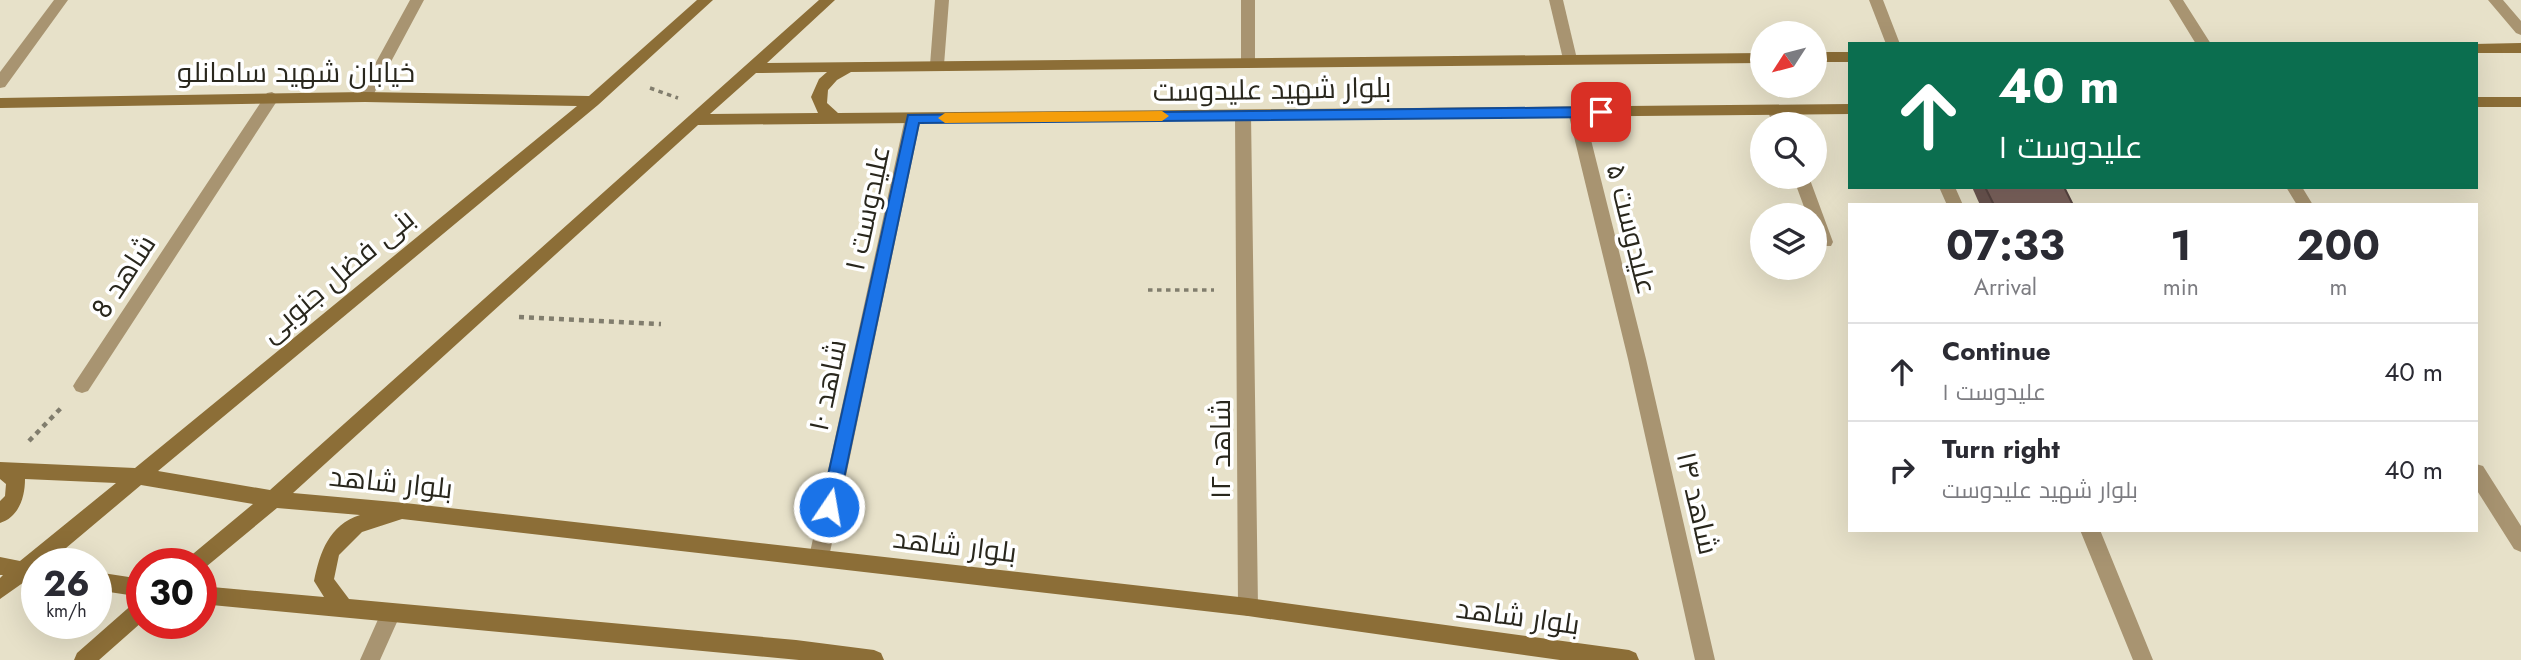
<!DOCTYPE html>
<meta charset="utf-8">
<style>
:root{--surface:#fff;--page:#f7f7f7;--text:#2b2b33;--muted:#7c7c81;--line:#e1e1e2}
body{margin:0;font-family:Jost,Cairo,sans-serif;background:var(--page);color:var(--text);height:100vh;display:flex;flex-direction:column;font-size:26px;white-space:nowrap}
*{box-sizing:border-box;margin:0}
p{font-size:23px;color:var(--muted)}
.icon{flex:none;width:38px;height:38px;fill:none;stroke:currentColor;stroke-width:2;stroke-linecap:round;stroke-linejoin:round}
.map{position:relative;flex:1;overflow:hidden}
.panel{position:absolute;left:1848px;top:203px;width:630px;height:329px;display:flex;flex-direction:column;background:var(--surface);border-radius:0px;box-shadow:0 7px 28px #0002}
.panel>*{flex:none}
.top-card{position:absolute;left:1848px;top:42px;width:630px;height:147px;border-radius:0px;box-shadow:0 7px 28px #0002;background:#0b6e4f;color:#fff;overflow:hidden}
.needle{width:46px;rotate:234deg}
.tools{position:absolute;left:1750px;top:21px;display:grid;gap:14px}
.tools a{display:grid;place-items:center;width:77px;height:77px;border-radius:50%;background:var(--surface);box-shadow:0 7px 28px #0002;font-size:35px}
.speed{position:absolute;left:21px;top:548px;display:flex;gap:14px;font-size:35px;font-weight:700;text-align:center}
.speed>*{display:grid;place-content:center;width:91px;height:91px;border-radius:50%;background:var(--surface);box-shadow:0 7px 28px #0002;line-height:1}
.speed small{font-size:18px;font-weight:400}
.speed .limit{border:10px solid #d22;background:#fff;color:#111}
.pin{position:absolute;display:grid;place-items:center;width:60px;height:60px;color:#fff;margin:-30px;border-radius:14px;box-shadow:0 4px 10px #0006}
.me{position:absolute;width:77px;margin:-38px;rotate:12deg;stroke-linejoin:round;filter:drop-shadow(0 0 5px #0008)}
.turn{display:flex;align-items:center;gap:24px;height:147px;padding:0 35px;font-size:32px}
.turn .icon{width:91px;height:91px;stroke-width:2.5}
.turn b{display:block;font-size:49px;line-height:60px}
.eta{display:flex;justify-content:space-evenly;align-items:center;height:119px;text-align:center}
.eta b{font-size:42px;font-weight:700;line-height:49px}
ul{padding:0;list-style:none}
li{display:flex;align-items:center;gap:21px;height:98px;padding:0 35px;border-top:2px solid var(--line)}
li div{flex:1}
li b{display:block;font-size:26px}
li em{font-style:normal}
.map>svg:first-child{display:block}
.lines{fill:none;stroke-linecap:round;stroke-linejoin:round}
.path-far1{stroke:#817d6d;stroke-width:3.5;stroke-dasharray:4.5 4.5;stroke-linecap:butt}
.path{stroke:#817d6d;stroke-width:4.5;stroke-dasharray:5 5;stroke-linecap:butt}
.lane{fill:#a89471;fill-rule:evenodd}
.street{fill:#a89471;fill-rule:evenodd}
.secondary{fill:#8c6e37;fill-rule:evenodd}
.wall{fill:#6b5550}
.building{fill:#7c635d;stroke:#574541;stroke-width:2}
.route{fill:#1a73e8;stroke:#114b97;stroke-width:2}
.slow{fill:#f59e0b}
.labels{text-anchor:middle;stroke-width:7;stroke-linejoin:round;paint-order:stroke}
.street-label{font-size:28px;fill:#29271d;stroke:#fff}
</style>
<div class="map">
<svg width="2521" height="660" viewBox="0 0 2521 660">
<rect width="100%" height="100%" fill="#e7e1c9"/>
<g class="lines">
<path class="path-far1" d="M650,88l28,10
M1148,290h66"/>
<path class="path" d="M519,317l142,7
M29,441l33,-34"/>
<path class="lane" d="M1549,0h14l14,59 -2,3 -5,2 -7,-5z"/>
<path class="street" d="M54,0h14l-63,87 -5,1v-16z
M410,0h14l-54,101h-10l-3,-4z
M935,0h14l-5,65 -7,5 -7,-5z
M1241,0h14v61l-7,5 -7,-5z
M1869,0h14l17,44h-14z
M2169,0h14l28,44h-15z
M2488,0h15l18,21v14l-5,-2z
M272,92l8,5 -3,4 -189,290 -6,2 -6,-2 -3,-5 3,-5 191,-288z
M1775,105l5,1 9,18h-16l-6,-14z
M1576,107l8,5 62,247 69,301h-20l-67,-301 -60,-247z
M1243,110l8,5 7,492 -3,7 -7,2 -7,-2 -3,-7 -3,-492z
M913,113l8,5 -92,439 -3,6 -7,3 -7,-3 -3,-6 96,-439z
M1793,177h16l24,65 -2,4h-12l-4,-9v-22h-8z
M1939,187h16l8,18h-16z
M2286,187h16l11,18h-16z
M2476,464l7,2 38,60v26l-7,-3 -38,-60z
M2080,530h20l53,130h-20z
M391,604l7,2 3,7 -21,47h-20l24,-54z"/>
<path class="secondary" d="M697,0h16l-115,105 -440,366 112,19 549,-490h16l-68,63 995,-10v10l-911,9 -14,8 -9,10 -1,13 11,10 1012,-9v10l-1152,11 -405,368 112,10 843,95 381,52 7,3 3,7h-79l-312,-44 -846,-97 -40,13 -23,23 -5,24 15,20 447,41 78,10 7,3 3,7h-85l-598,-56v-18l123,11 -10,-16c6,-29 15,-56 46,-66l-83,-7 -76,63v-7h-16l3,-6 65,-54 -112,-19 -94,79h-10v15l-10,1 -27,19v-21l3,-3h-3v-18l20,4 96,-78 -91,-4c0,18 -6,38 -25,44v-22l5,-5 1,-12 -6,-5v-17l135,6 442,-362 -212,-4 -365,6v-10l365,-6 224,4zM827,72l-8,7 -8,18 7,16 -108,1 46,-41z
M2521,43v10h-45v-9h-2z
M1815,52h35v10h-35z
M2476,97h45v10h-45z
M96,572l46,7v18l-46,-7z
M142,600v22l-43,38h-25l3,-7 58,-51z"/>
</g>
<path class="wall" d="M1972,187h92l9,18h-93z"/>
<path class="building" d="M1985,187h79l9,18h-79z"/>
<path class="route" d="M1601,107l7,5 -7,5 -682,6 -81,384 -2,6 -7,2 -6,-2 -2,-6 87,-392z"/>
<path class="slow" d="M1162,111l7,5 -7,5 -217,2 -7,-5 7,-5z"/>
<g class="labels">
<g class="street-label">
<text x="296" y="82">خیابان شهید سامانلو</text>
<text transform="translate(1272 89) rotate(-1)" y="10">بلوار شهید علیدوست</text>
<text transform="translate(867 208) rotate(-78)" y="10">علیدوست ۱</text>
<text transform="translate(1632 229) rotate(76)" y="10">علیدوست ۵</text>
<text transform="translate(337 275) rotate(-40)" y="10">بنی فضل جنوبی</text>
<text transform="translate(123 276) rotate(-57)" y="10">شاهد 8</text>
<text transform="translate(827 385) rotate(-78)" y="10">شاهد ۱۰</text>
<text transform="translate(1220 449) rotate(-90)" y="10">شاهد ۱۲</text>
<text transform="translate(391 482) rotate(6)" y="10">بلوار شاهد</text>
<text transform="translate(1698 503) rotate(77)" y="10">شاهد ۱۴</text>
<text transform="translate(955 545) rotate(7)" y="10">بلوار شاهد</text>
<text transform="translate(1518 616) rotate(8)" y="10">بلوار شاهد</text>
</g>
</g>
</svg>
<div class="tools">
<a><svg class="needle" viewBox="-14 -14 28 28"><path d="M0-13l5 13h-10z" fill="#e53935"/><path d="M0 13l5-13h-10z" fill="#7c7c81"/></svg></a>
<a><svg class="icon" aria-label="search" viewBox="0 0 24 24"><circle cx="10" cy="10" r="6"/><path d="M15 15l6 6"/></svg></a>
<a><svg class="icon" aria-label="layers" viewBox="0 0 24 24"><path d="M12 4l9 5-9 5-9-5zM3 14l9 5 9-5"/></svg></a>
</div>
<div class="speed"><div>26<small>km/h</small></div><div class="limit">30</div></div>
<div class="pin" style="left:1601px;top:112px;background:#d93025"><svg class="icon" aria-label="arrive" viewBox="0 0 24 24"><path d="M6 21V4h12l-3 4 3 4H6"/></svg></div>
<svg class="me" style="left:829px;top:507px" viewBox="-20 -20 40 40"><circle r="17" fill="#1a73e8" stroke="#fff" stroke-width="3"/><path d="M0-11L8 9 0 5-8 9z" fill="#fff"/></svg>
<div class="top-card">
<div class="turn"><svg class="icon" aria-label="ahead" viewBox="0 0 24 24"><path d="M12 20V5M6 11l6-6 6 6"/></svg><div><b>40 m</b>علیدوست ۱</div></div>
</div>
<section class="panel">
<div class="eta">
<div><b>07:33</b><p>Arrival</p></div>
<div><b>1</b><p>min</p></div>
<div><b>200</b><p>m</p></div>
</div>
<ul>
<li><svg class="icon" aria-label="ahead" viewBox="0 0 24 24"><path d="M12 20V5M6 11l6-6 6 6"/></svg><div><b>Continue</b><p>علیدوست ۱</p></div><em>40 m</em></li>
<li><svg class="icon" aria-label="right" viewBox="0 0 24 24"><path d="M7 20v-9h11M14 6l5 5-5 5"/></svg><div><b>Turn right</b><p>بلوار شهید علیدوست</p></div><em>40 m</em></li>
</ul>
</section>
</div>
